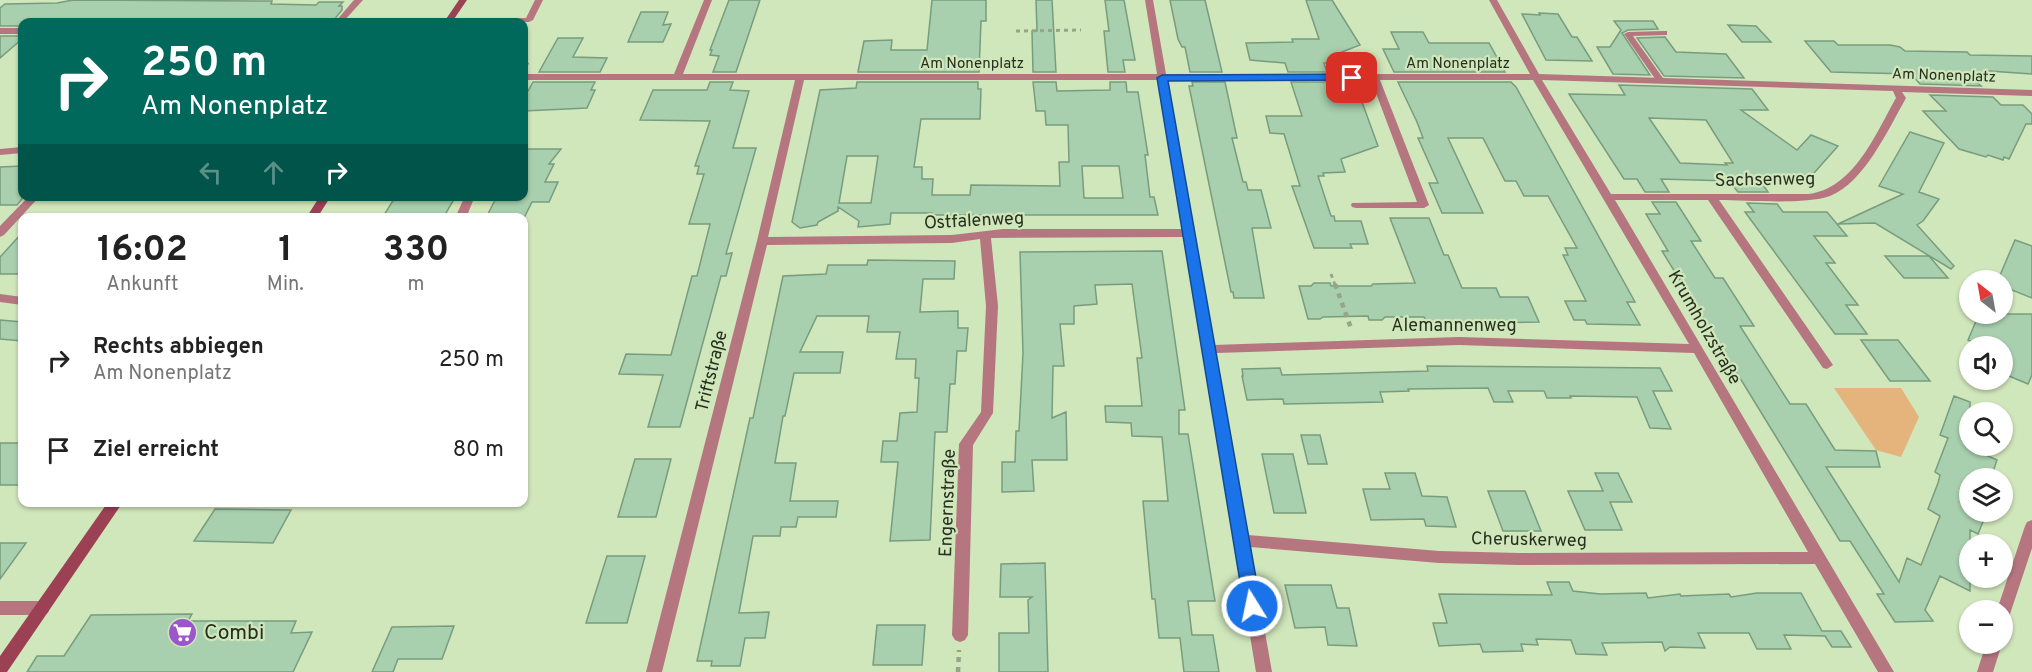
<!DOCTYPE html>
<html lang="de">
<meta charset="utf-8">
<style>
:root{--surface:#fff;--page:#f6f6f6;--text:#222;--muted:#767676}
body{margin:0;font-family:Overpass,sans-serif;background:var(--page);color:var(--text);height:100vh;display:flex;flex-direction:column;font-size:22px;white-space:nowrap}
*{box-sizing:border-box;margin:0}
p{font-size:20px;color:var(--muted)}
.icon{flex:none;width:33px;height:33px;fill:none;stroke:currentColor;stroke-width:2;stroke-linecap:round;stroke-linejoin:round}
.map{position:relative;flex:1;overflow:hidden}
.details{position:absolute;left:18px;top:213px;width:510px;height:294px;display:flex;flex-direction:column;background:var(--surface);border-radius:12px;box-shadow:0 2px 4px #0004}
.details>*{flex:none}
.hud{position:absolute;left:18px;top:18px;width:510px;height:183px;border-radius:12px;box-shadow:0 2px 4px #0004;background:#00695c;color:#fff;overflow:hidden}
.needle{width:39px;rotate:329deg}
.buttons{position:absolute;left:1959px;top:270px;display:grid;gap:12px}
.buttons a{display:grid;place-items:center;width:54px;height:54px;border-radius:50%;background:var(--surface);box-shadow:0 2px 4px #0004;font-size:30px}
.pin{position:absolute;display:grid;place-items:center;width:51px;height:51px;color:#fff;margin:-26px;border-radius:12px;box-shadow:0 3px 9px #0006}
.me{position:absolute;width:66px;margin:-33px;rotate:350deg;stroke-linejoin:round;filter:drop-shadow(0 0 4px #0008)}
.turn{display:flex;align-items:center;gap:21px;height:126px;padding:0 24px;font-size:27px}
.turn .icon{width:78px;height:78px;stroke-width:2.5}
.turn b{display:block;font-size:42px;line-height:51px}
.lanes{display:flex;align-items:center;height:57px;padding:0 24px;background:#0003;justify-content:center;gap:30px;direction:ltr}
.lanes .off{opacity:.35}
.eta{display:flex;justify-content:space-evenly;align-items:center;height:102px;text-align:center}
.eta b{font-size:36px;font-weight:700;line-height:42px}
ul{padding:0;list-style:none}
li{display:flex;align-items:center;gap:18px;height:90px;padding:0 24px}
li div{flex:1}
li b{display:block;font-size:22px}
li em{font-style:normal}
.map>svg:first-child{display:block}
.green{fill:#e5b47c}
.building{fill:#a8cfae;stroke:#789d7e;stroke-width:1.5;fill-rule:evenodd}
.lines{fill:none;stroke-linecap:round;stroke-linejoin:round}
.path-far1{stroke:#95a685;stroke-width:3;stroke-dasharray:4 4;stroke-linecap:butt}
.path{stroke:#95a685;stroke-width:4.5;stroke-dasharray:5 5;stroke-linecap:butt}
.lane{fill:#b67680;fill-rule:evenodd}
.street{fill:#b67680;fill-rule:evenodd}
.secondary{fill:#9c4054;fill-rule:evenodd}
.route{fill:#1a73e8;stroke:#114b97;stroke-width:1.5}
.labels{text-anchor:middle;stroke-width:4.5;stroke-linejoin:round;paint-order:stroke}
.far-street-label{font-size:15px;fill:#272f1f;stroke:#d0e6bb}
.street-label{font-size:18px;fill:#272f1f;stroke:#d0e6bb}
.near-poi-label{font-size:21px;fill:#272f1f;stroke:#d0e6bb;text-anchor:start}
</style>
<div class="map">
<svg width="2032" height="672" viewBox="0 0 2032 672">
<rect width="100%" height="100%" fill="#d0e6bb"/>
<path class="green" d="M1834,388h67l18,29 -18,40 -25,-7z"/>
<path class="building" d="M73,0l199,1 -1,3 45,1 3,-3h24l-4,4h3v4l-9,11 -166,-1 -145,2v4h-22v-18l5,-4 52,-1z
M729,0h31l-24,72h-23l6,-16 -9,-1 2,-5h-2z
M932,0h54v21h-5l-2,51h-121l6,-31 28,-1 -1,10h36z
M1036,0h16l4,72h-23l-1,-41h5z
M1105,0h19l11,60h-12l2,12h-17l-4,-41h5z
M1170,0h35l17,72h-32l-5,-25h-3l-4,-8z
M1306,0h26l28,45 -18,7 4,11h-22l3,9h-39l-3,-9 -35,-3 -4,-17 47,-1 -1,-3h27z
M641,12h27l-5,13 8,-1 -8,18h-35z
M1539,13l19,1 14,23h5l15,24 -46,-1 -24,-46 18,1z
M1614,21h39l5,8 -30,1 -6,3 28,42 -37,-1 -16,-27h13l11,-17z
M1728,25l28,1 15,16h-29z
M1391,32h32l6,11h60l16,29h-111l-11,-23h16z
M0,36h22v3l-22,19z
M1665,37l11,15 50,2 18,24 -80,-2 -27,-38z
M558,38h25l-10,19 34,1 -7,14h-61z
M1805,41h29l4,4h52l10,2 5,4 62,1 3,3 62,1v18l-44,-3 2,2h-24l15,13 -61,-2 -9,-10 -80,-2z
M533,82h62l-4,8h4l-8,18 -63,3v-20h4z
M710,82h23l-3,8 19,1 -16,57h23l-30,106 6,-1 -6,23h-5l-41,151h-32l15,-52 -44,-1 7,-20 45,1 21,-79h5l13,-52h-21l15,-50h-7l2,-8h-4l15,-45 -70,-1 13,-30h54z
M857,82h121v7h3l-1,30h-59l-7,48h8v12h11l-1,16h38l1,-10 89,1 -1,-24h10l-1,-37h-22l-1,-14h-9v-2l-3,-27h23l1,9 53,-1v-8h16l1,10h11l10,63h-3l5,42h4l4,18h-226v-2h-41l-1,11 -32,3 1,-6 -21,-14v4l-20,11 -1,3 -17,3 -8,-6 28,-132 36,-2zM847,156h31l-7,47h-32zM1082,166h37l4,32h-39z
M1192,82h33l12,56h-5l11,44h3l2,8h13l10,38h-19l12,70h-30l-1,-6h-2l-42,-206h4z
M1291,82h40l7,20h24l16,44 -37,13 4,13 -22,1 1,3h-6l13,40h3l1,5h26l7,23h-18l2,4h-38l-22,-62h8l-16,-52 -14,-1 -4,-17h36z
M1398,82h113l5,5 119,215h-8l13,23 -53,-1 -2,-4h-11l-9,-19h21l-23,-46h5l-3,-7h12l-29,-52h-24l-8,-15h-11l-22,-43h-35l35,75h-41l-13,-30h9l-20,-45h5l-6,-16z
M1619,85l133,4 16,21h-27l56,40 14,-15 27,11 -24,27 -51,12 5,7h-30l-9,-11 -68,-2 8,13h-24l-8,-13h-13l-55,-85 56,1zM1649,118l57,2 27,43h-8l2,2 -47,-2z
M1930,95l63,2 8,8h22l9,9v10h-6l-17,35 -5,-2 -1,3 -15,-5 -2,2 -27,-8 -36,-38h23z
M1910,132l34,11 -25,49 20,7 -16,22 -6,4 37,41 -3,3 -76,-46 -37,1 65,-30 -24,-8z
M527,149h34l-12,15h5l-9,18h13l-9,20h-17l-8,16h-38l11,-22h27v-39z
M22,166v33l-5,6h-17v-38z
M396,196h60l-13,22h-61z
M1652,202h24l25,39h-10l24,37h8l31,48h-14l50,78h16l29,46 41,1 4,16h-54l73,115 8,-24 14,7 19,-49 -12,-7 10,-26 2,-8 -5,-3 13,-34 -8,-3 14,-39 16,6v46l27,12 -6,18h-21v34h17l-9,22 -8,-4v61l-30,-15 -15,34 8,11 -38,1 -18,-28h7l-34,-53h-10l-178,-290h6l-22,-37h14z
M1747,203l30,1 6,8h44l20,24h-33l21,27h-9l32,42h-12l21,29h-32l-90,-122h9z
M1390,218h39l15,37h4l14,33h34l4,9h28l11,25 -112,2 -3,-7h-39l-3,3h-13l-1,-4 -45,1 -3,2h-12l-9,-33h12l3,-3h16l1,3h40l2,-2 42,-1z
M22,233v41h-22v-17z
M2015,240l17,6v52l-30,-12v-6h-4z
M1162,251l23,159h-6v24h9l27,167h-27l4,34h21l6,37h-35l-4,-34h-21l-4,-39h-3l-9,-98h25l-6,-64 -30,-1 -1,-13 -25,-1 -1,-16h37l-5,-48h5l-10,-74 -37,1 2,19 -23,2v18h-14l4,42h-11l-1,52 14,-6 1,48h-35l2,31 -32,1v-30h13l1,-31h3l4,-78 -3,-101z
M1885,256h44l19,22h-44z
M868,260l87,1 -1,18h-31l-3,33 38,-1v17h10l-2,23h-9l-2,33h-5l-3,48h-12l-5,108 -40,1 8,-79h-17l2,-21h14l3,-28 17,-1 2,-34h-4l1,-19h-20l4,-27h-33l2,-16h-52l-17,36h43l-3,21h-46l-9,43h-2l-8,47h21l-6,38h48l-2,16h-38l-2,10h-15l-1,9h-27l-14,77 30,-1 -4,26h-20l-5,28h-29l1,-5h-15l53,-243h3l30,-142 43,-2 2,-9h39z
M1979,314h53v61l-4,9 -19,-8 2,-5 -9,-3v-22h-20l-14,-6z
M0,320l22,2v19l-22,-2z
M1861,340h37l32,41h-40z
M1427,366l233,2 12,23h-19l18,38 -21,-1 -13,-31 -67,-1 1,2h-24l-3,-7h-36l5,11h-19l-6,-14 -80,1 1,2 -29,1 3,10 -99,2 -1,-5 -36,1 -5,-24h1l-1,-7 38,-1 2,7 146,-4z
M1301,435h19l7,29h-19z
M0,443h22v42h-22z
M1262,454h31l13,59h-32z
M635,459h36l-15,58h-38z
M1385,473h30l7,23 25,1 9,30 -30,-1 -2,-7 -53,1 -8,-31h27z
M1595,473h23l14,29h-22l12,28h-37l-17,-39h35z
M1488,491h37l16,40h-38z
M215,509l76,1 -18,33 -79,-2z
M0,543h26l-26,36z
M607,556h38l-18,67h-41z
M1045,563l3,109h-49v-39h30l-1,-33 4,-3h-32l1,-33z
M1547,582h22l4,9 27,3 46,-1 2,5 32,-4 1,2 48,-2 2,3 26,-4h44l21,38h19l10,16h-19l-7,-11 -41,-1 7,14h-34l-8,-16h-51l7,15 -35,-1 -5,4 -3,-9 -60,1 5,12 -31,-1 -5,-14 -35,-1 2,6 -17,-1 2,7 -40,1 -3,-8 -41,2 -6,-23h14l-8,-29 113,1z
M1285,585h46l6,23h12l8,38 -29,-1 -3,-18 -30,1z
M192,614l-4,7h108l-5,12 21,-1 -19,40h-266l10,-16h27l27,-41z
M877,625h48l-3,40h-49z
M454,626l-12,33h-44l-5,13h-21l20,-45z"/>
<g class="lines">
<path class="path-far1" d="M1016,31l65,-1
M1331,274l4,11"/>
<path class="path" d="M1335,284l17,47
M958,672l1,-22"/>
<path class="lane" d="M535,0h8l-10,20 -4,2h-83l-1,-1 4,-2 77,-1z
M1664,31h3v4l-34,1 32,45 -4,2h-3l-34,-49 4,-2z
M524,61l5,2 -2,5h-3z"/>
<path class="street" d="M354,0h9l-20,22h-8z
M704,0h8l-29,74h474l-12,-74h8l13,74h364l-41,-74h8l42,74 493,16v6l-130,-4 4,6c-17,30 -42,85 -76,98 -25,9 -83,4 -111,4l112,162 2,3 -6,4 -4,-1 -115,-168h-93l279,472h-16l-63,-108 -296,1 -80,-2 -189,-16 22,125h-16l-72,-435 -193,1 7,68 -5,107 -20,32 -5,190 -3,5 -5,2 -5,-2 -3,-5 7,-191 22,-32 5,-106 -6,-67 -28,4 -185,2 -105,427h-16l111,-431 38,-161h-271v-6h150zM804,80h354l25,149h-180l-51,6 -184,2zM1167,80h204l46,122 -65,1 -1,2 1,2 4,1h68l5,-3 -49,-125h153l156,264 -230,-7 -245,8zM1542,80l351,11 3,7c-20,35 -42,91 -88,96h-197zM1459,345l235,8 114,199 -289,1 -80,-2 -191,-16 -32,-182z
M0,28h22v6h-22z
M22,147v6l-22,2v-6z
M29,196h11l-36,39 -4,2v-11z
M465,196h10l-9,22h-11z
M0,294l22,3v8l-22,-3z
M2032,520v28l-23,69 -2,5 -5,1v-13h-5l28,-84 2,-4z
M0,601h43l5,2 2,5 -2,5 -5,2h-43z
M1986,644h16l-9,28h-16z"/>
<path class="secondary" d="M459,0h8l-15,22h-8z
M320,196h11l-14,22h-11z
M108,502h15l-116,170h-7v-16z"/>
</g>
<path class="route" d="M1352,74l5,4 -2,2 -187,1 93,525 -3,5 -6,2 -6,-2 -2,-5 -87,-528 5,-3z"/>
<defs>
<symbol id="supermarket-disc" viewBox="-11 -11 22 22"><circle r="9.5" fill="#9c56cb" stroke="#d0e6bb"/><path d="M-6-5.5h2.5l.6 2H6L4.5 2H-2.5L-4.4-4H-6ZM-1.5 3.2a1.3 1.3 0 1 0 .1 0ZM3 3.2a1.3 1.3 0 1 0 .1 0Z" fill="#fff"/></symbol>
</defs>
<g fill-rule="evenodd">
<use href="#supermarket-disc" x="166" y="616" width="33" height="33"/>
</g>
<g class="labels">
<g class="far-street-label">
<text x="972" y="68">Am Nonenplatz</text>
<text x="1458" y="68">Am Nonenplatz</text>
<text transform="translate(1944 75) rotate(2)" y="5">Am Nonenplatz</text>
</g>
<g class="street-label">
<text transform="translate(1765 179) rotate(-1)" y="6">Sachsenweg</text>
<text transform="translate(974 220) rotate(-3)" y="6">Ostfalenweg</text>
<text x="1454" y="331">Alemannenweg</text>
<text transform="translate(1705 327) rotate(60)" y="6">Krumholzstraße</text>
<text transform="translate(711 371) rotate(-76)" y="6">Triftstraße</text>
<text transform="translate(947 503) rotate(-88)" y="6">Engernstraße</text>
<text transform="translate(1529 539) rotate(1)" y="6">Cheruskerweg</text>
</g>
<g class="near-poi-label">
<text x="204" y="639">Combi</text>
</g>
</g>
</svg>
<div class="buttons">
<a><svg class="needle" viewBox="-14 -14 28 28"><path d="M0-13l5 13h-10z" fill="#e53935"/><path d="M0 13l5-13h-10z" fill="#767676"/></svg></a>
<a><svg class="icon" aria-label="sound" viewBox="0 0 24 24"><path d="M4 9h4l5-4v14l-5-4H4zM17 9q2 3 0 6"/></svg></a>
<a><svg class="icon" aria-label="search" viewBox="0 0 24 24"><circle cx="10" cy="10" r="6"/><path d="M15 15l6 6"/></svg></a>
<a><svg class="icon" aria-label="layers" viewBox="0 0 24 24"><path d="M12 4l9 5-9 5-9-5zM3 14l9 5 9-5"/></svg></a>
<a>+</a>
<a>−</a>
</div>
<div class="pin" style="left:1352px;top:78px;background:#d93025"><svg class="icon" aria-label="arrive" viewBox="0 0 24 24"><path d="M6 21V4h12l-3 4 3 4H6"/></svg></div>
<svg class="me" style="left:1252px;top:606px" viewBox="-20 -20 40 40"><circle r="17" fill="#1a73e8" stroke="#fff" stroke-width="3"/><path d="M0-11L8 9 0 5-8 9z" fill="#fff"/></svg>
<div class="hud">
<div class="turn"><svg class="icon" aria-label="right" viewBox="0 0 24 24"><path d="M7 20v-9h11M14 6l5 5-5 5"/></svg><div><b>250 m</b>Am Nonenplatz</div></div>
<div class="lanes"><svg class="icon off" aria-label="left" viewBox="0 0 24 24"><path d="M17 20v-9H6M10 6l-5 5 5 5"/></svg><svg class="icon off" aria-label="ahead" viewBox="0 0 24 24"><path d="M12 20V5M6 11l6-6 6 6"/></svg><svg class="icon" aria-label="right" viewBox="0 0 24 24"><path d="M7 20v-9h11M14 6l5 5-5 5"/></svg></div>
</div>
<section class="details">
<div class="eta">
<div><b>16:02</b><p>Ankunft</p></div>
<div><b>1</b><p>Min.</p></div>
<div><b>330</b><p>m</p></div>
</div>
<ul>
<li><svg class="icon" aria-label="right" viewBox="0 0 24 24"><path d="M7 20v-9h11M14 6l5 5-5 5"/></svg><div><b>Rechts abbiegen</b><p>Am Nonenplatz</p></div><em>250 m</em></li>
<li><svg class="icon" aria-label="arrive" viewBox="0 0 24 24"><path d="M6 21V4h12l-3 4 3 4H6"/></svg><div><b>Ziel erreicht</b></div><em>80 m</em></li>
</ul>
</section>
</div>
